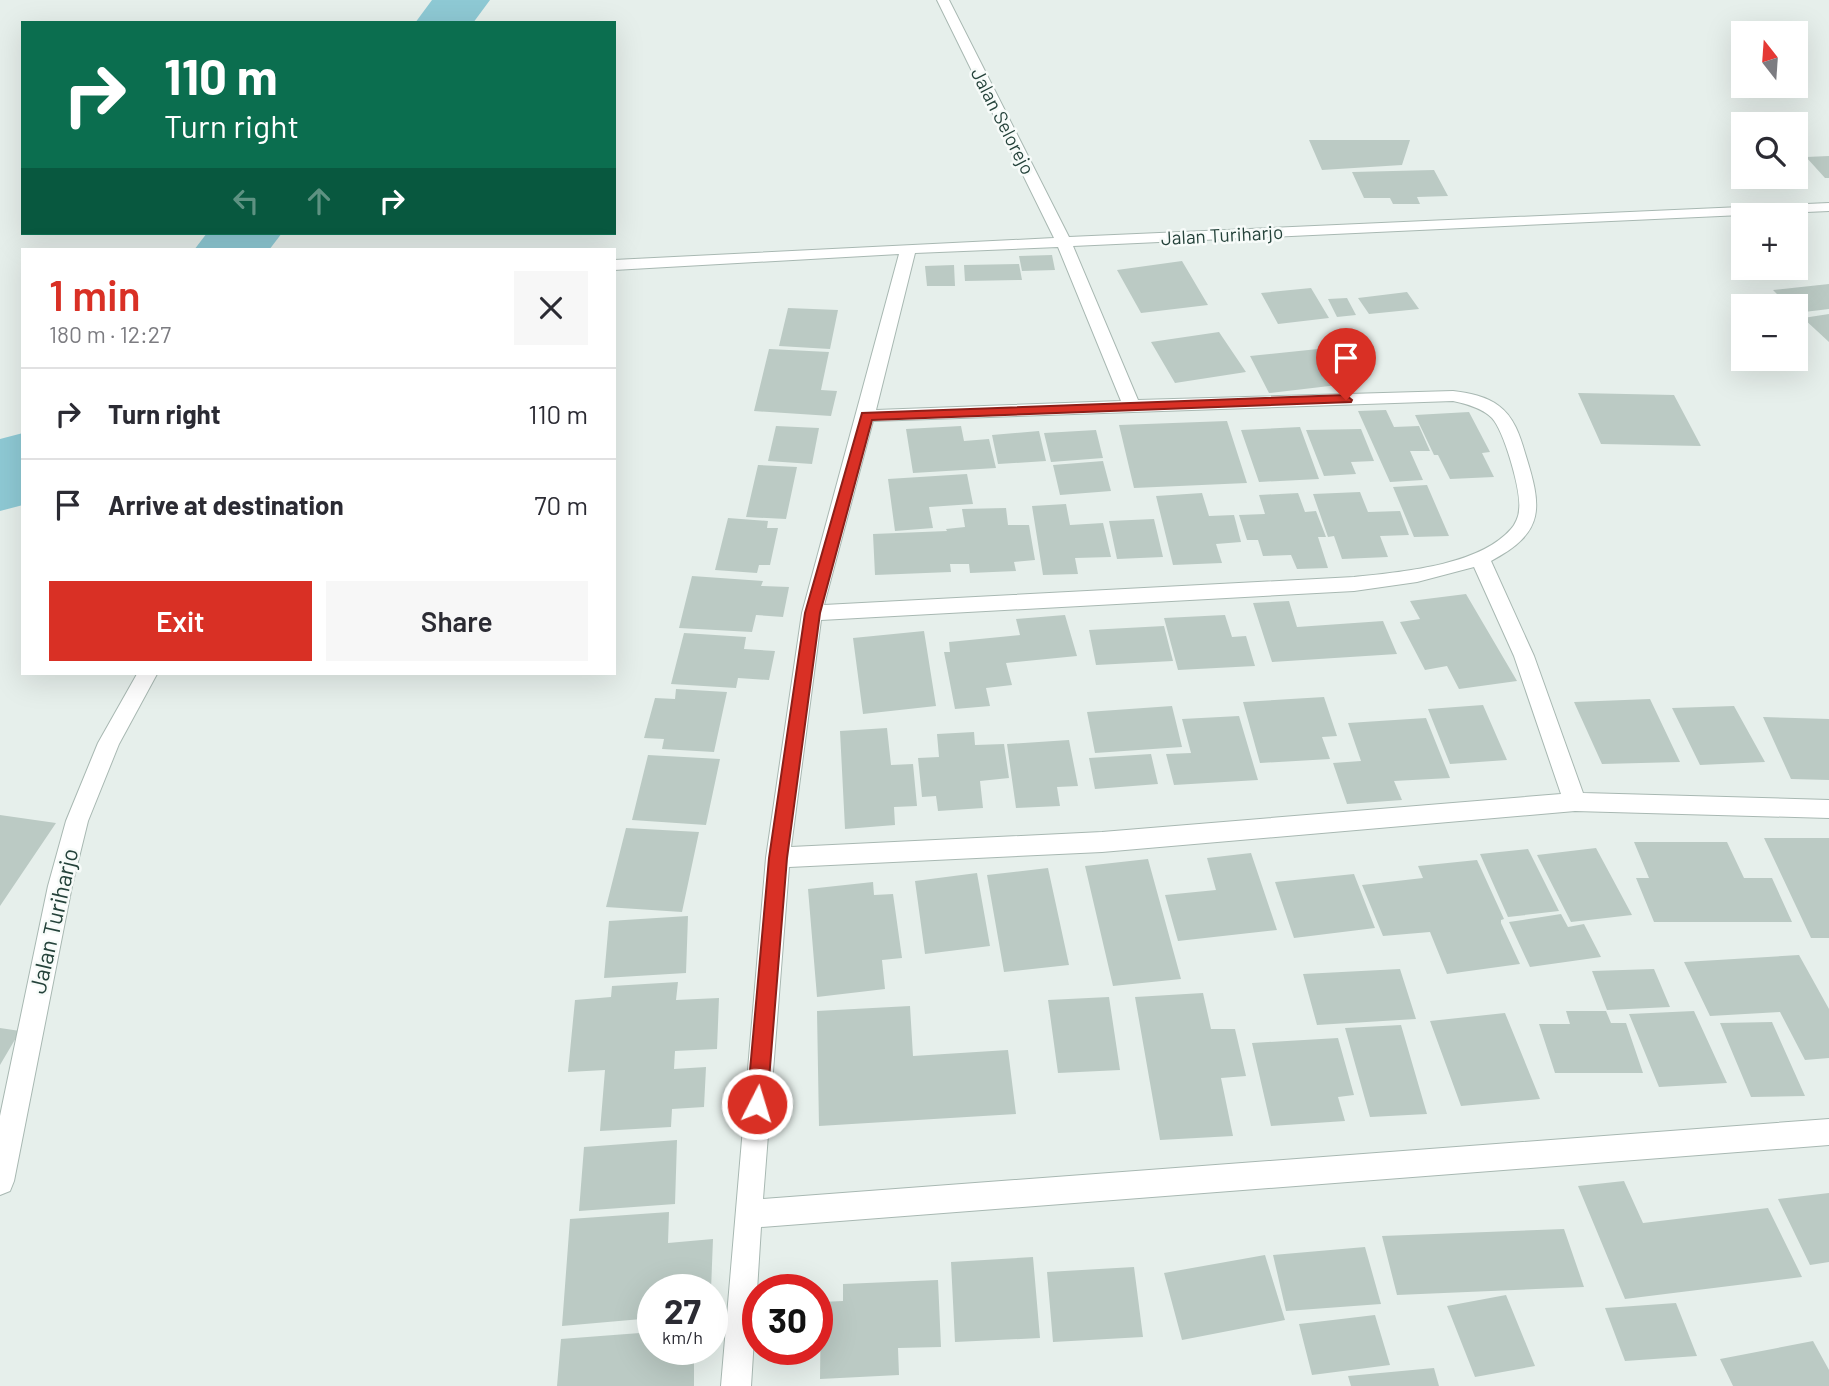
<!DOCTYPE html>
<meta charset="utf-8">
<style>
:root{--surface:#fff;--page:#f7f7f7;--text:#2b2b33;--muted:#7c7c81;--line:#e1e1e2;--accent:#d93025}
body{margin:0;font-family:Barlow,sans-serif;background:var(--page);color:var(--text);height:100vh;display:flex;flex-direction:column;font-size:26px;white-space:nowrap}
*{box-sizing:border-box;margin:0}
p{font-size:23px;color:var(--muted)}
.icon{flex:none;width:38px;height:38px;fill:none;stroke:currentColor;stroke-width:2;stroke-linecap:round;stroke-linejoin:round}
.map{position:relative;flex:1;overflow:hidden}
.sheet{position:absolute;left:21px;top:248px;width:595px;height:427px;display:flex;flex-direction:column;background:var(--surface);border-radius:0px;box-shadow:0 7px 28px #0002}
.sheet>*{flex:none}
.hud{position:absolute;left:21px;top:21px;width:595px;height:214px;border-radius:0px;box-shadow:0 7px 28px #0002;background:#0b6e4f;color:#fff;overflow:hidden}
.needle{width:46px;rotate:343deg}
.tools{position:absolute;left:1731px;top:21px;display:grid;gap:14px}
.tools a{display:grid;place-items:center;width:77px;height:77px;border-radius:0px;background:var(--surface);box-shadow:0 7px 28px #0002;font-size:35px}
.speed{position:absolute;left:637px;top:1274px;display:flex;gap:14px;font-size:35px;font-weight:700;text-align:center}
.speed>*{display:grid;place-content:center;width:91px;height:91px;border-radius:50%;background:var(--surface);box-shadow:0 7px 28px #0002;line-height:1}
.speed small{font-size:18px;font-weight:400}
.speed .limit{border:10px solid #d22;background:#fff;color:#111}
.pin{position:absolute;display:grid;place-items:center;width:60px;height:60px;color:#fff;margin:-72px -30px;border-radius:50% 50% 50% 0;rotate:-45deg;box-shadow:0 0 7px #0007}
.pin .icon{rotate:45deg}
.me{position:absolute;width:77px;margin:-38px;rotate:5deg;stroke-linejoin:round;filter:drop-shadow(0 0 5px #0008)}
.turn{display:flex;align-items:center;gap:24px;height:147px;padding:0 28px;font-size:32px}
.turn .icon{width:91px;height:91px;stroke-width:2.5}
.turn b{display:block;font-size:49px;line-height:60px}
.lanes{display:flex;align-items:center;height:66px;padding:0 28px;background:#0003;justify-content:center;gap:35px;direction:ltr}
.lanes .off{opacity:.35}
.round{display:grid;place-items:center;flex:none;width:74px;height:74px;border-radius:0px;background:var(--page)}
.summary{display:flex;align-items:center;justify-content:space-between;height:119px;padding:0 28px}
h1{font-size:42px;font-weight:600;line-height:52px;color:var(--accent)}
.primary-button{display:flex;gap:14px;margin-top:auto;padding:14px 28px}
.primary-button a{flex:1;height:80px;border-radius:0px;background:var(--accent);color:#fff;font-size:28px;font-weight:600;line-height:80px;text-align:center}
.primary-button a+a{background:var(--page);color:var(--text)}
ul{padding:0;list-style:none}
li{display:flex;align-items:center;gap:21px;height:91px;padding:0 28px;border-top:2px solid var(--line)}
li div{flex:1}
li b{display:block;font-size:26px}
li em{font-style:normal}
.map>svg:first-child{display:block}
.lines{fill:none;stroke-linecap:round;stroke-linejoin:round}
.river{fill:#8ec9d4;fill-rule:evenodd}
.building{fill:#bbcac4}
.street-casing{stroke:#a8b8b2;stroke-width:2}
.street{fill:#fff;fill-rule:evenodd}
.route{fill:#d93025;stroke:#8d1f18;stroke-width:2}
.labels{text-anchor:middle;stroke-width:5;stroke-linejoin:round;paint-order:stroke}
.far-street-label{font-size:19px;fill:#24423a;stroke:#f7fbf9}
.street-label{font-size:23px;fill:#24423a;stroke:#f7fbf9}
</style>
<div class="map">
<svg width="1829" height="1386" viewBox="0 0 1829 1386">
<rect width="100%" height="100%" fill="#e6efeb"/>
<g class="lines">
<path class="river" d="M432,0h58l-17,23h-58z
M207,233h75l-13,17h-75z
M23,433v72l-23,6v-72z"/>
</g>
<path class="building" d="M1309,140h101l-8,25 -80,5z
M1829,156v22h-4l-19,-21z
M1434,170l14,26 -31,1 3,7h-27l-3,-6h-26l-12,-26z
M1052,255l3,15 -33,1 -3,-15z
M1182,261l26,44 -67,8 -24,-43z
M1019,264l3,16 -57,1 -1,-16z
M954,265l1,21h-28l-2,-20z
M1829,284v25l-33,4v-7h-7l-16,-16z
M1311,288l18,30 -51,6 -17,-31z
M1407,292l12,17 -50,5 -11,-16z
M1347,298l9,17 -19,2 -9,-18z
M788,308l50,2 -8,39 -51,-3z
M1829,314v28l-26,-24z
M1219,332l27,40 -71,11 -24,-41z
M769,349l60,3 -8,38 16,1 -6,25 -77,-5z
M1318,349l20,36 -69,8 -19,-37z
M1578,393l96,2 27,51 -100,-2z
M1386,410l8,17 25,-1 11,25h-20l13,29 -33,2 -32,-71z
M1469,412l21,40 -8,1 12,24 -44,2 -12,-24h-4l-19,-40z
M1227,421l20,62 -113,5 -15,-63z
M776,426l43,2 -7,36 -44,-3z
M961,426l3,15 25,-2 7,29 -83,5 -7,-44z
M1300,427l19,52 -60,3 -18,-52z
M1361,429l13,32 -23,1 5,12 -32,2 -18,-46z
M1096,430l7,28 -52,4 -7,-29z
M1039,431l7,30 -48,3 -6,-29z
M1103,461l8,30 -51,4 -7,-30z
M758,465l39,2 -11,52 -40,-2z
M967,474l6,30 -44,3 4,21 -38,3 -7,-52z
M1427,485l22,51 -35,1 -21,-50z
M1360,492l8,20 32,-1 9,24 -29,1 8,21 -46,2 -8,-23 -6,1 -15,-43z
M1202,493l7,23 25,-1 7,27 -25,2 6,19 -49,2 -17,-69z
M1298,493l7,19 11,-1 10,26h-8l10,31 -31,1 -6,-14 -28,1 -5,-16h-11l-8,-25 26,-1 -6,-19z
M1066,504l4,21 33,-2 8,34 -36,1 3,16 -35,1 -11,-69z
M1006,508l2,17h21l6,35 -21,2 2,9 -46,2 -1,-9h-19l1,8 -76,3 -2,-41 74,-3 -1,-2 19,-2 -3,-18z
M728,518l40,3 -1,7h11l-8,37h-11l-2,8 -42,-3z
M1154,519l9,38 -46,2 -8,-38z
M692,576l71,5 -2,5 28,1 -6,30 -27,-2 -4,17 -73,-4z
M1466,594l51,87 -58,8 -12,-23 -22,4 -25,-48 20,-3 -10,-18z
M1289,601l8,26 86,-6 14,33 -125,8 -19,-59z
M1065,615l12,41 -71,7 6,22 -26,3 4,18 -35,3 -11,-57h6l-1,-10 71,-7 -4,-16z
M1225,615l7,22 14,-1 9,30 -77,4 -14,-52z
M1164,626l9,35 -77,4 -7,-35z
M924,631l12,75 -73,8 -10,-76z
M684,633l62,4 -2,12 31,2 -6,29 -31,-2 -2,10 -65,-4z
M676,689l51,3 -13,60 -52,-3 2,-10 -20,-1 11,-40 20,1z
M1324,697l13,39 -15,1 8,22 -70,4 -17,-61z
M1650,699l30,63 -78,2 -28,-62z
M1483,705l24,55 -57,4 -22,-55z
M1172,706l10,41 -87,6 -8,-41z
M1734,706l31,56 -65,3 -28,-57z
M1239,716l19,64 -84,5 -8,-31 25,-1 -9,-34z
M1763,717l66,2v61l-38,-1z
M1426,718l24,60 -56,3 8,19 -55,4 -14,-41 28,-2 -13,-38z
M887,728l4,37 22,-1 4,42 -23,1 1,18 -50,4 -5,-98z
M974,732l1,13 29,-1 5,34 -29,3 3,27 -45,3 -2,-15 -14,1 -4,-39 21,-1 -2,-23z
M1069,740l9,46 -21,1 3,19 -44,2 -9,-64z
M1151,754l7,30 -63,5 -6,-31z
M648,755l72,4 -14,66 -74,-5z
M0,815l56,8 -56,83z
M626,828l73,4 -17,80 -76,-5z
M1764,838h65v100h-18z
M1634,842h93l17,36h28l20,44h-138l-18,-44h13z
M1596,848l36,67 -61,7 -34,-67z
M1528,849l31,62 -51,6 -28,-63z
M1251,853l26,77 -99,11 -13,-46 51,-5 -9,-32z
M1148,859l33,120 -68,7 -28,-120z
M1477,860l27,59 -3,1v3l19,41 -73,10 -17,-42 -47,4 -21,-51 61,-7 -5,-12z
M1048,868l21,97 -65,7 -17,-97z
M977,873l13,73 -65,8 -10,-73z
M1354,874l21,54 -81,10 -19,-56z
M873,882l1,13 19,-1 9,64 -20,2 3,29 -68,8 -9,-108z
M1561,914l7,13 16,-3 17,33 -71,10 -21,-45z
M688,916l-2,57 -82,5 5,-57z
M1799,955l30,54v49l-24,2 -25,-48 -70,4 -26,-54z
M1400,969l16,50 -99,6 -14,-51z
M1654,969l16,38 -63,3 -15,-39z
M678,982l-2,18 43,-2 -2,51 -42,2 -1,18 32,-2 -2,40 -32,2 -1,18 -71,4 5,-61 -37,2 7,-72 36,-3 1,-11z
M1203,993l8,36h24l11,47 -25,2 12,58 -73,4 -25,-143z
M1109,997l11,73 -62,3 -10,-73z
M910,1006l3,50 95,-6 8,64 -197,12 -2,-115z
M1566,1011h40l5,12h15l17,50h-88l-16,-49h31z
M1694,1011l33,72 -68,4 -30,-73z
M1505,1013l35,86 -79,7 -31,-85z
M1772,1022l33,74 -54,1 -31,-74z
M1401,1025l26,89 -57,3 -25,-89z
M0,1028l20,3 -20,34z
M1338,1038l16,57 -16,2 7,24 -74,5 -19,-83z
M677,1140l-2,64 -96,7 5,-64z
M1624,1181l19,42 125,-15 34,69 -177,22 -47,-113z
M1829,1193v69l-19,3 -32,-66z
M669,1212l-1,31 45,-4 -2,51h-58v28l-91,8 8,-107z
M1564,1229l20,58 -187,8 -15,-59z
M1365,1247l16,57 -95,7 -13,-56z
M1265,1255l20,65 -103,20 -18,-67z
M1033,1257l7,81 -85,4 -4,-80z
M1134,1267l9,70 -90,5 -6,-70z
M938,1280l3,67 -43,1 1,27 -79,4 1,-77 22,-1v-17z
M1506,1295l29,71 -60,11 -28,-71z
M1676,1303l21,53 -72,5 -20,-53z
M1375,1315l15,50 -78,10 -13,-51z
M653,1332v17h41v37h-137l4,-47z
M1813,1341l16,29v16h-96l-13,-27z
M1434,1368l5,18h-88l-3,-10z"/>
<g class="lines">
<defs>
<path id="street" d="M937,0h12l120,237 760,-34v8l-756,35 65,154 315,-9c16,2 33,5 46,15 15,11 21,30 26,47 17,54 21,79 -34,108l43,95 49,137 246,7v18l-254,-7 -473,41 -313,15 -26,332 1066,-80v26l-1068,82 -10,159h-30l45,-528 36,-245 97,-359 -285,16v-10l440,-22zM1058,247l63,154 -245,9 39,-157zM1453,401c14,3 29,7 39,17 12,13 30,74 27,92 0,6 -4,15 -8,19 -32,37 -111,43 -157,48l-530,28 49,-184zM1474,567l40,89 47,138 -459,38 -311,15 30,-227 533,-29 63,-9z
M137,674h20l-38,70 -31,77 -16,65 -58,295 -4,10 -10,4v-79l48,-230 18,-65 32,-78z"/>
</defs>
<use href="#street" class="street-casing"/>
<use href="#street" class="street"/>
</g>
<path class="route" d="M1346,395l6,5 -1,2 -479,18 -52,193 -33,245 -20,246 -3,7 -7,3 -7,-3 -3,-7 22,-246 36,-245 57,-200z"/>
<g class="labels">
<g class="far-street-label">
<text transform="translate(1003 121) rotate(63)" y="7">Jalan Selorejo</text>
<text transform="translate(1222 235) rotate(-3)" y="7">Jalan Turiharjo</text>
</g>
<g class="street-label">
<text transform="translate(54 921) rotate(-77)" y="8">Jalan Turiharjo</text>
</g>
</g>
</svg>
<div class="tools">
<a><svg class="needle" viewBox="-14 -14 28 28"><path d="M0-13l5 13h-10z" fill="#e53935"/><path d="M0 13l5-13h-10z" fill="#7c7c81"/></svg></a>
<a><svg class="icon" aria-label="search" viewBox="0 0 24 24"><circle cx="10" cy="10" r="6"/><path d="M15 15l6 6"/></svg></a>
<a>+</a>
<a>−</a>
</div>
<div class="speed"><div>27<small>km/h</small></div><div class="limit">30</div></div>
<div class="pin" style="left:1346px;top:400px;background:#d93025"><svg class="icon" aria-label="arrive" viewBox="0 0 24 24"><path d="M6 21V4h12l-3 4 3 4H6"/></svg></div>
<svg class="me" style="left:757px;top:1104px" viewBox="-20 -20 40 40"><circle r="17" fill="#d93025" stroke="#fff" stroke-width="3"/><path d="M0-11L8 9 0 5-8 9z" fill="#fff"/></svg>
<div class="hud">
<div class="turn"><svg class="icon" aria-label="right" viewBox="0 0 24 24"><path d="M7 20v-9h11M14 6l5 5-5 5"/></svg><div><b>110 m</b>Turn right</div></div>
<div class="lanes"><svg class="icon off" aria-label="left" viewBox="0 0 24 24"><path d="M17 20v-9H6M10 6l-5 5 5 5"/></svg><svg class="icon off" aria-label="ahead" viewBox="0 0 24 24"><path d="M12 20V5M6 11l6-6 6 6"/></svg><svg class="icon" aria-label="right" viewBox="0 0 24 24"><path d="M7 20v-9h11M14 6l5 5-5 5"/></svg></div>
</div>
<section class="sheet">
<div class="summary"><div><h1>1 min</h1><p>180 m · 12:27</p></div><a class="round"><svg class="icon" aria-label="close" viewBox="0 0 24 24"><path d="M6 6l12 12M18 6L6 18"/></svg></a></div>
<ul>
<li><svg class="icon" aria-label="right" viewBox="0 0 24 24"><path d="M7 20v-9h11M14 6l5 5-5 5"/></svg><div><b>Turn right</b></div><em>110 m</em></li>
<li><svg class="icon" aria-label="arrive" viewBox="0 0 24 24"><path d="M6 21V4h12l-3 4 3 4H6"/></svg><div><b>Arrive at destination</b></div><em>70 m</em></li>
</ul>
<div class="primary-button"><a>Exit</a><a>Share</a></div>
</section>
</div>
